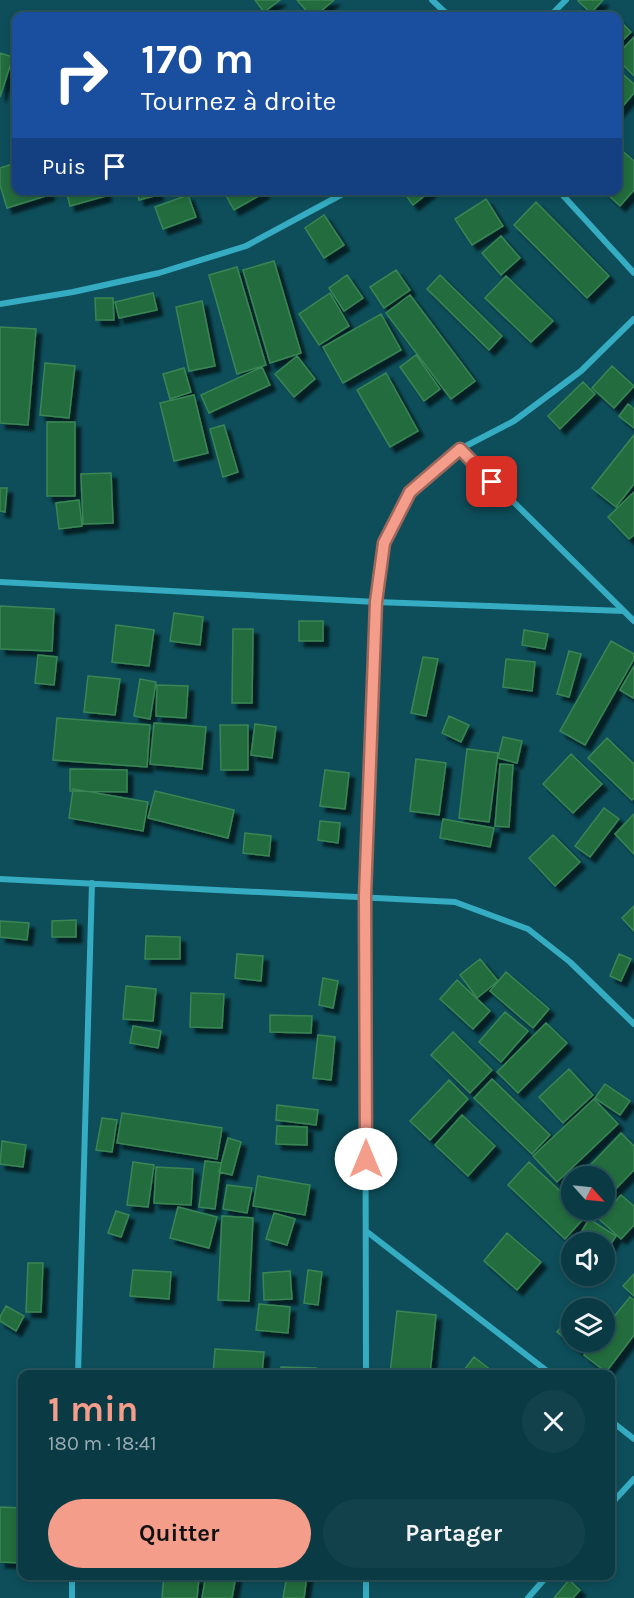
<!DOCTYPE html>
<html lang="fr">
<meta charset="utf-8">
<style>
:root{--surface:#0a3a44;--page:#13414b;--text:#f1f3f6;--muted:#99adb2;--line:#2a545d;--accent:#f49d8b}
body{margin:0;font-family:Karla,sans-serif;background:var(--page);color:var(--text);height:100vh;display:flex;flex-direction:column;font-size:22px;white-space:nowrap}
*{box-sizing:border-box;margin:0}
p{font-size:20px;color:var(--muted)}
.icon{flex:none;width:33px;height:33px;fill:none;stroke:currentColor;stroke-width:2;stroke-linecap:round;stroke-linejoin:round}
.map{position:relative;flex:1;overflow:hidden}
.sheet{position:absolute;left:18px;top:1370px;width:597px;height:210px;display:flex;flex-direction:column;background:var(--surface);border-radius:12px;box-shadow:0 3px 9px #0003,0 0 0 2px var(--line)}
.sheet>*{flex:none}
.guide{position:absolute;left:12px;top:12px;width:610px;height:183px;border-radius:12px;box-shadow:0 3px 9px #0003,0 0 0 2px var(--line);background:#1a4fa0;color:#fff;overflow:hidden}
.needle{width:39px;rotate:117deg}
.tools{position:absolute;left:561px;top:1166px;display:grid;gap:12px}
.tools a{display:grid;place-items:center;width:54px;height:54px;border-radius:50%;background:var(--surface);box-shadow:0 3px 9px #0003,0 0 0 2px var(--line);font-size:30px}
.pin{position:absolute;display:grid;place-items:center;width:51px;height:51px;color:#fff;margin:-26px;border-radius:12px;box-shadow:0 3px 9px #0006}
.me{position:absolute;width:66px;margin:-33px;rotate:0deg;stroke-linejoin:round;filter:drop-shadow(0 0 4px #0008)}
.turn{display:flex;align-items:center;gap:21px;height:126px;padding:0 30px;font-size:27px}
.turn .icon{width:78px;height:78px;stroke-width:2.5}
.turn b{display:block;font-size:42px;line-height:51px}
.then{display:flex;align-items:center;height:57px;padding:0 30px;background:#0003;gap:12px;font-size:22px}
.round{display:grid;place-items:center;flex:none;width:63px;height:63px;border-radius:32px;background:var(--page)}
.headline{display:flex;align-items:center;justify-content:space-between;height:102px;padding:0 30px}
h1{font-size:36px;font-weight:700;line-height:45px;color:var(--accent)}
.primary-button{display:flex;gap:12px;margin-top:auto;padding:12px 30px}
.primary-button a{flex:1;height:69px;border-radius:36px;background:var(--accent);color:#111;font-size:24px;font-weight:700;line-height:69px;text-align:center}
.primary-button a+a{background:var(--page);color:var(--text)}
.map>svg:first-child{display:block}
.building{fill:#206c3d;stroke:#3b8554;stroke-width:1.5;filter:url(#shadow)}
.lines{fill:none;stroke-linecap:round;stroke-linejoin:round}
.minor{stroke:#35acc1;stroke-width:6}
.route-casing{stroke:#9f665a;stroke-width:15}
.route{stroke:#f49d8b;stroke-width:10}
</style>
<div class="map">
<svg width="634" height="1598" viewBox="0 0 634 1598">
<defs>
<filter id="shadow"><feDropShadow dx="5.5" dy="5.5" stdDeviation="1.5" flood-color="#0009"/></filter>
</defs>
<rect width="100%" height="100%" fill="#0d4e5a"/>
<path class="building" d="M255,0h25l-16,12z
M297,0h37l-19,16h-4z
M580,0h23l-12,13 -13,-12z
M618,19l13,13 -13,13z
M634,37v39l-16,-16v-6z
M0,53l13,4 -13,40z
M618,70l16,14v9l-16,19z
M618,147l16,14v29l-14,16 -17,-16h15z
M16,163v27h32l1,5 -42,13 -7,-23v-17z
M66,190h39l1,6 -36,10z
M137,190h19l2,5 -19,5z
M223,190h40l1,3 -30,17z
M402,190h30l-19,15z
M188,195l8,22 -33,12 -8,-22z
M486,199l17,27 -31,19 -17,-26z
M536,202l73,74 -22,22 -73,-73z
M324,215l20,30 -20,13 -19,-30z
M501,236l19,22 -19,17 -19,-22z
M274,261l27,92 -31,10 -27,-93z
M237,267l29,98 -29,9 -28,-99z
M396,270l14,20 -26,18 -14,-21z
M347,275l16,23 -19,13 -15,-23z
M440,275l62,61 -13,14 -62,-61z
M506,276l47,45 -22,21 -46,-44z
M153,293l4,17 -38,8 -4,-16z
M330,293l19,33 -30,19 -20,-31z
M410,295l65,86 -24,18 -65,-86z
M95,298h18l1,22h-18z
M202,301l13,65 -26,5 -13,-64z
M381,314l20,36 -58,33 -20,-36z
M0,327l36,2 -8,96 -28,-2z
M416,355l24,34 -16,12 -24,-34z
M297,356l18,23 -21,18 -19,-23z
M45,363l30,3 -6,52 -29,-3z
M612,366l22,20 -20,22 -22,-20z
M262,367l8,18 -61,28 -8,-18z
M184,368l7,24 -21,7 -7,-25z
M386,373l32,58 -28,16 -33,-57z
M583,382l12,12 -35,35 -12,-13z
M194,395l14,58 -34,8 -14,-58z
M628,404l6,5v19l-15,-12z
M47,422h28v74h-28z
M224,425l14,47 -15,5 -13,-48z
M634,435v49l-18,23 -24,-19z
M111,473l2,50 -30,1 -2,-50z
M0,488h7l-2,24 -5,-1z
M634,492v43l-5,4 -21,-22z
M79,500l3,26 -23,3 -3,-26z
M0,606l54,3 -2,42 -52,-2z
M174,613l29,4 -3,28 -30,-4z
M299,621h24v20h-24z
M116,625l38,5 -5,36 -37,-4z
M233,629h20l-1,74h-20z
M524,630l24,4 -3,15 -23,-4z
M611,641l23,13v5l-49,86 -25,-14z
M569,651l12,3 -12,43 -12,-3z
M38,655l19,2 -3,28 -19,-2z
M423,657l15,2 -12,57 -15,-3z
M506,659l29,3 -3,29 -29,-4z
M634,666v30l-1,2 -13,-8z
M88,676l32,3 -5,36 -31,-3z
M140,679l16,3 -6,37 -16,-3z
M157,685l31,1 -2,32 -30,-2z
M449,716l20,9 -8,17 -19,-9z
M57,718l93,7 -3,42 -94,-7z
M154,723l52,4 -4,42 -52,-5z
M255,724l21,3 -4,31 -21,-3z
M220,725h28v45h-27z
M503,737l19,4 -5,22 -19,-5z
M607,738l27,26v34l-2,2 -44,-42z
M467,749l31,4 -9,69 -30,-4z
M571,754l31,30 -29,29 -30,-29z
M416,759l30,4 -7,52 -29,-4z
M500,764l13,1 -4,62 -14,-1z
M70,769l57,1v22l-57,-1z
M325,770l24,3 -4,36 -25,-3z
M73,789l75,13 -5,29 -74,-13z
M155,791l79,19 -6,28 -80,-20z
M604,808l15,11 -29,38 -15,-11z
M634,814v40l-19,-20z
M443,819l51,9 -4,19 -50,-9z
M320,821l20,2 -2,20 -20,-3z
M245,833l26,3 -2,20 -26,-3z
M553,835l27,27 -25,24 -26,-28z
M634,906v25l-12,-13z
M76,920v17h-24v-16z
M0,921l29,2 -2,17 -27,-3z
M146,936l34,1v22h-35z
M237,954l26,2 -2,25 -26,-3z
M619,954l12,5 -10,22 -11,-5z
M480,959l18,22 -21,17 -17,-23z
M506,972l43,37 -16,19 -43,-37z
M323,978l15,3 -5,27 -14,-3z
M457,980l33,31 -17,18 -33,-30z
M126,986l30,3 -3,32 -30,-2z
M191,993l33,1 -2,34 -32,-1z
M505,1012l23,19 -27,31 -22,-20z
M270,1015l42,1 -1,17 -41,-1z
M546,1023l21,20 -49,50 -21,-21z
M133,1026l28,5 -3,17 -28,-5z
M453,1032l39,38 -22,23 -39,-38z
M318,1035l17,2 -4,43 -18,-2z
M569,1069l24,26 -30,28 -24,-26z
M492,1079l58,56 -18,19 -58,-56z
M449,1080l19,19 -38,41 -20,-19z
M605,1084l25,17 -10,14 -25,-17z
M594,1099l24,25 -61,58 -24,-26z
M277,1105l41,5 -2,15 -40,-5z
M122,1113l100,15 -5,31 -100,-16z
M462,1115l33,31 -27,30 -33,-31z
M102,1118l15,2 -5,32 -16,-2z
M277,1126l30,1v18l-31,-1z
M621,1133l13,13v24l-30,31v-25h-24z
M228,1138l13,4 -9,33 -13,-3z
M2,1141l24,4 -3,22 -23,-3z
M205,1161l16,2 -6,46 -16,-2z
M133,1162l21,3 -6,42 -21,-2z
M529,1162l43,40v7h7l7,7 -21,23 -57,-54z
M156,1167l37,2 -2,36 -37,-2z
M258,1176l52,9 -5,30 -52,-9z
M227,1185l25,3 -5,25 -24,-4z
M621,1195l13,11v19l-13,14 -22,-20z
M178,1207l39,10 -8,31 -39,-10z
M116,1211l13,4 -8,22 -13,-4z
M274,1213l21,6 -8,26 -21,-6z
M222,1216l31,2 -4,83 -31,-1z
M589,1219l27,17 -12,19v-13l-28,-1z
M507,1233l34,29 -24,28 -33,-29z
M28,1263h15l-2,49h-15z
M133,1270l38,2 -2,27 -39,-3z
M308,1270l14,2 -4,33 -14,-2z
M290,1271l2,28 -28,1 -1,-27z
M634,1274v22l-11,-10z
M630,1297l4,3v35l-28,37 -22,-17 11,-14h9v-12z
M259,1304l31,3 -2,26 -32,-3z
M6,1306l18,10 -8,15 -16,-10v-4z
M397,1311l39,4 -6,59h-40z
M567,1320l5,3v18h17l-9,10 -23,-19z
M215,1349l49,3 -2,22h-49z
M474,1357l22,17h-35z
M281,1367l35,1v6h-35z
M0,1507l22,1v55l-22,-1z
M164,1575l35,3 -2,20h-35z
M206,1575l30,1 -4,22h-30z
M287,1575h20l-3,23h-21z
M569,1580l11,10 -7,8h-19z"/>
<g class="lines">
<path class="minor" d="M432,0l17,16
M550,16l16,-16
M558,190l76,83
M0,304l73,-12 86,-19 87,-27 104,-56
M460,449l174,172
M0,582l376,20 248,9
M0,879l455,23 73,27 42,33 64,62
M366,1231l185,143
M78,1374l14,-491
M366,1374l-1,-478 11,-294 8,-59 26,-51 50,-43 54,-28 67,-50 53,-52
M610,1420l24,19
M610,1505l24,-26
M366,1575v23
M72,1598v-23
M528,1598l20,-23"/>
</g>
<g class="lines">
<defs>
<path id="route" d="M366,1159l-1,-263 11,-294 8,-59 26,-51 50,-43 32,33"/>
</defs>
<use href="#route" class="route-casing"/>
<use href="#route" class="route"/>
</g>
</svg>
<div class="tools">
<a><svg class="needle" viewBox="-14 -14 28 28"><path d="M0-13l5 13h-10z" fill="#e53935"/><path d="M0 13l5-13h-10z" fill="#99adb2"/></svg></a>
<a><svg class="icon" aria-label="sound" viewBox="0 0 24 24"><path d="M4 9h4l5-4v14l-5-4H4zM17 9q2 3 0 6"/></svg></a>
<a><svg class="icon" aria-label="layers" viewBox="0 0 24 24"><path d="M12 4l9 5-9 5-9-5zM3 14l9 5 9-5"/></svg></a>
</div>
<div class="pin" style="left:492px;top:482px;background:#d93025"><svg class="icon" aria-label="arrive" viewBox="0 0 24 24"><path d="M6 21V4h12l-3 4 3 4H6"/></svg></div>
<svg class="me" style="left:366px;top:1159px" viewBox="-20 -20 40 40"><circle r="19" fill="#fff"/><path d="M0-13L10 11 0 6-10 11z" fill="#f49d8b"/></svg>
<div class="guide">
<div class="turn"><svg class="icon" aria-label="right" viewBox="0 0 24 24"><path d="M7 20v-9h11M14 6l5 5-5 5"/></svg><div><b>170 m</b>Tournez à droite</div></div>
<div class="then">Puis<svg class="icon" aria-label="arrive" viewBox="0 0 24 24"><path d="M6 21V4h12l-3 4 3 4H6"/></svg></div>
</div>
<section class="sheet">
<div class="headline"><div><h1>1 min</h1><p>180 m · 18:41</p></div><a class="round"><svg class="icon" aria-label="close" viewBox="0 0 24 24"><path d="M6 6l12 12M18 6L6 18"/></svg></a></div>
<div class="primary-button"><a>Quitter</a><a>Partager</a></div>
</section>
</div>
